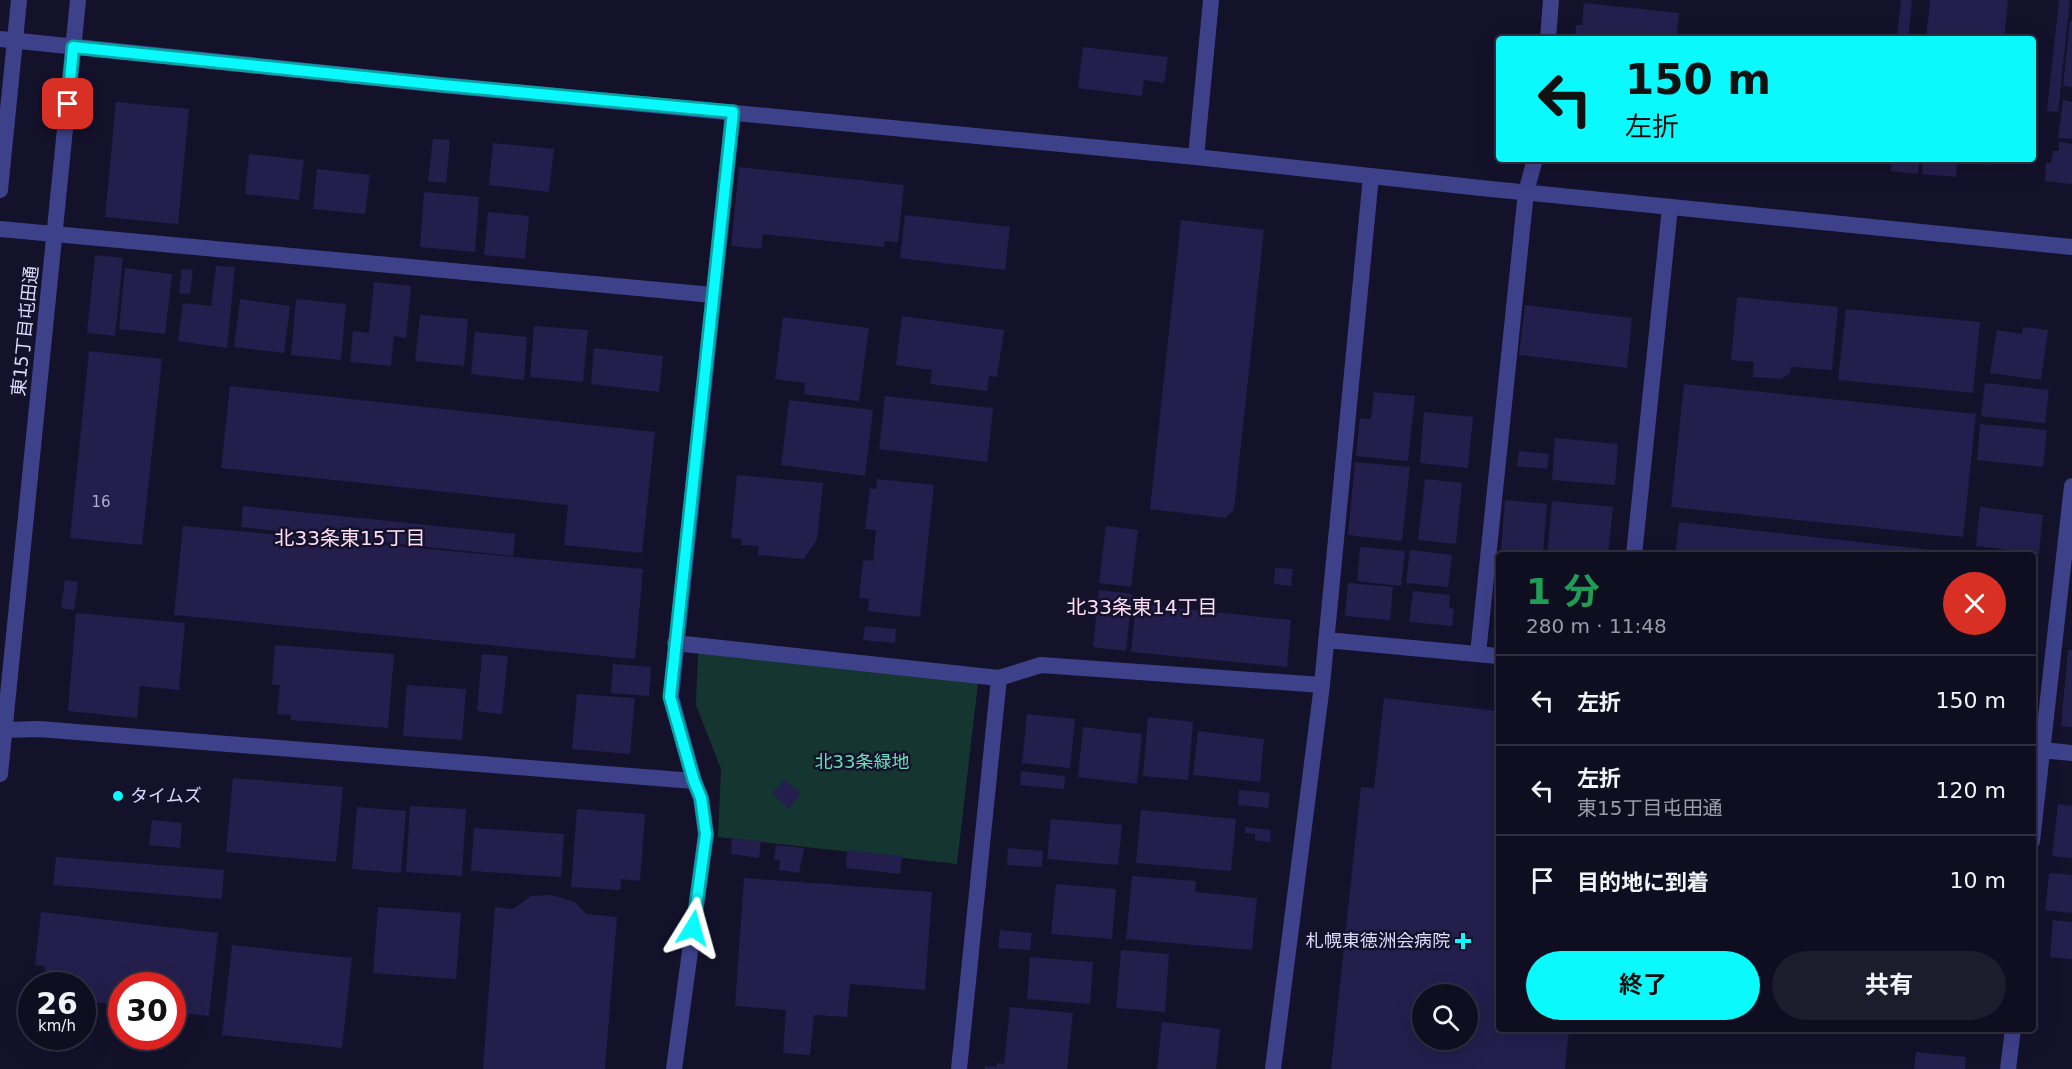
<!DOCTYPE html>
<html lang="ja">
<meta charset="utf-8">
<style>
:root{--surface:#0f0e20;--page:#1d1c2d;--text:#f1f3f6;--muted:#9b9ca5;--line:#2f2e3e;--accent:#0af9fc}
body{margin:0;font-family:"DejaVu Sans","Noto Sans JP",sans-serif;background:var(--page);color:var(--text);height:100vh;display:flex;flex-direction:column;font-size:22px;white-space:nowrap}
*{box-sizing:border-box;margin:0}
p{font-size:20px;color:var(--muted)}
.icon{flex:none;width:33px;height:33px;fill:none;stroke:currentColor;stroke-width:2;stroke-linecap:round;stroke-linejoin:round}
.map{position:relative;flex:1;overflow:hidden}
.details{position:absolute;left:1496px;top:552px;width:540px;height:480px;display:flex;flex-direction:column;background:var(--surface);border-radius:6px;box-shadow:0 6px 24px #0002,0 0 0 2px var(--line)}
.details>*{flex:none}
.banner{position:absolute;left:1496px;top:36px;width:540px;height:126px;border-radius:6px;box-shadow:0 6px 24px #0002,0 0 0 2px var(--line);background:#0af9fc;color:#111;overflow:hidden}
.controls{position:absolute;left:1412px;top:984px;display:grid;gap:12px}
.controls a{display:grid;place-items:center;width:66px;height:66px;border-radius:50%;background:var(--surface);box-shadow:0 6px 24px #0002,0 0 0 2px var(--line);font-size:30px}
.speed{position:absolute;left:18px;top:972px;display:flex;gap:12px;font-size:30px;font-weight:700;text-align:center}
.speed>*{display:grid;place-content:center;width:78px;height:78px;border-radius:50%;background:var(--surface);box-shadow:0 6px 24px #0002,0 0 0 2px var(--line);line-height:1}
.speed small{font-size:15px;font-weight:400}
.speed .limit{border:9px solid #d22;background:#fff;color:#111}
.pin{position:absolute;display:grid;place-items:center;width:51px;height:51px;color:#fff;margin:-26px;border-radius:12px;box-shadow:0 3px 9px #0006}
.me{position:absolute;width:66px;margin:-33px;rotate:8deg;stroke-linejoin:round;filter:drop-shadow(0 0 4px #0008)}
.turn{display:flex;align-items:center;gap:21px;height:126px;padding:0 30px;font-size:27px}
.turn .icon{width:78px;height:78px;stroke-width:2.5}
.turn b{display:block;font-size:42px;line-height:51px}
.round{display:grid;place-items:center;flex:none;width:63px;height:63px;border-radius:32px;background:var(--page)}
.summary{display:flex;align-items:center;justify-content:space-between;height:102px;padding:0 30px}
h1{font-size:36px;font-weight:700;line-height:45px;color:#1e9e55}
.primary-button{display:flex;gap:12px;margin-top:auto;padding:12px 30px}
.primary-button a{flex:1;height:69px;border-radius:36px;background:var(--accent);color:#111;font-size:24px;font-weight:700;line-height:69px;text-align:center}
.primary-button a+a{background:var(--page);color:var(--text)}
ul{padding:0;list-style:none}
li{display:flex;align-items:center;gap:18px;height:90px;padding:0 30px;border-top:2px solid var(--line)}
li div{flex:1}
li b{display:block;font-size:22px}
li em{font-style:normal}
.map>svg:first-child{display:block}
.green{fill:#153531}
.building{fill:#231e4c;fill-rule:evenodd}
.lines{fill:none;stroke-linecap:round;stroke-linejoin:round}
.minor{stroke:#3d418a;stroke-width:16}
.tertiary{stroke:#3d418a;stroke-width:16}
.route-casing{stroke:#06a2a4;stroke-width:15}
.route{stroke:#0af9fc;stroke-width:10}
.poi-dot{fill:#0af9fc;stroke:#14122b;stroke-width:2}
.labels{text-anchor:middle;stroke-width:5;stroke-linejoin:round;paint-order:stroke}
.number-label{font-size:15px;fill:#aeacd2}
.street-label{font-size:18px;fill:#dddcff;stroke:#14122b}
.park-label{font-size:18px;fill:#67e0b7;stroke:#14122b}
.poi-label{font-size:18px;fill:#dddcff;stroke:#14122b;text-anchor:start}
.neighbourhood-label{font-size:20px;fill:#ffdef6;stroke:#14122b}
</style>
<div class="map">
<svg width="2072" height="1069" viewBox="0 0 2072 1069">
<rect width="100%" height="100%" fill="#14122b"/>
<path class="green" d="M698,653l280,30 -21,181 -239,-27 3,-68 -25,-64z"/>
<path class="building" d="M1901,0h11l-4,39h-11z
M1930,0h78l-4,39h-78z
M2059,0h11l-12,112 -11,-1z
M1584,3l95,10 -2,21h4v5h-106l1,-14h6z
M2070,21h2v66l-9,-1z
M1083,47l85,10 -4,26 -20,-3 -2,16 -64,-8z
M2063,100l9,2v37l-14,-1z
M116,102l73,7 -11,115 -73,-7z
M433,139l17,1 -4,43 -18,-2z
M2059,142l13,2v40l-27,-3 1,-18h5l2,-12h6z
M493,143l61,6 -5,43 -60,-7z
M249,154l55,6 -5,40 -54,-6z
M1892,159l27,3 -1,12 -27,-3z
M1923,159h69v6l-35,-3 -1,15 -34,-3z
M739,167l165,18 -6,57 -13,-1 -1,6 -121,-13 -2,15 -30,-3z
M317,169l53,6 -5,39 -52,-5z
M424,192l55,5 -4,55 -55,-5z
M488,212l41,4 -4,43 -41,-4z
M905,215l105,12 -5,43 -105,-12z
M1181,220l83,10 -30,280 -9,8 -75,-9z
M95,255l28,3 -8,78 -28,-3z
M216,266l19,1 -8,81 -49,-7 5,-38 28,3z
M125,268l47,6 -7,60 -46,-5z
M182,269l11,1 -3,24 -11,-1z
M374,282l37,4 -5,52 -12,-2 -3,30 -41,-4 3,-31 16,2z
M1737,297l101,10 -6,63 -41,-3 -1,6 -9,6 -28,-2 1,-15 -23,-2z
M240,299l50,7 -6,47 -50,-6z
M296,299l50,5 -5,56 -50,-5z
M1525,305l107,13 -5,50 -108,-13z
M1846,309l134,13 -7,71 -135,-13z
M420,315l48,4 -4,47 -49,-5z
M902,316l102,14 -7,47 -8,-1 -2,15 -57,-7 2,-14 -36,-5z
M783,317l86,11 -10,73 -55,-7 1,-11 -30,-4z
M534,326l54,4 -5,52 -53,-5z
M2023,327l25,3 -7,50 -51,-7 7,-43 25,4z
M475,332l52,5 -3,43 -53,-6z
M594,348l69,8 -4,36 -68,-8z
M89,351l73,8 -20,186 -72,-7z
M1985,383l64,7 -4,33 -64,-7z
M1684,384l292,30 -13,123 -292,-30z
M230,386l425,46 -13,121 -78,-8 4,-40 -347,-37z
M1374,392l41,4 -7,65 -52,-5 4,-38 11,1z
M885,396l108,12 -6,54 -108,-13z
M789,400l84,10 -8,66 -84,-11z
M1424,412l49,5 -5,51 -48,-5z
M1980,424l67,6 -4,37 -66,-7z
M1555,438l63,6 -3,41 -63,-5z
M1519,451l30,3 -2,15 -30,-3z
M1355,462l55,5 -8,74 -54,-6z
M737,475l86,8 -6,56 -13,20 -46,-4 1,-9 -18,-1 1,-6 -11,-1z
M877,479l57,6 -14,132 -52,-6 1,-12 -10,-1 4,-38 10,1 3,-31 -11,-1 5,-41 6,1z
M1425,479l37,4 -6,61 -38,-4z
M1505,500l42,4 -4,49 -42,-3z
M1552,501l61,6 -5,48h-61z
M243,506l272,28 -2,22 -272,-29z
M1980,507l63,8 -4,39 -63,-8z
M1679,522l271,30 -1,3h-274z
M183,526l460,43 -8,90 -461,-44z
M1106,526l32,4 -7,57 -32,-4z
M1360,547l45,4 -4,35 -44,-5z
M1410,550l42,5 -4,32 -42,-4z
M1275,568l18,1 -2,17 -17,-2z
M65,580l13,2 -4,28 -13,-2z
M1497,581h1v38l-4,-1z
M1348,583l45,4 -3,33 -45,-4z
M1099,590l33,4 -6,57 -33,-4z
M1413,591l37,4 -1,13 5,1 -2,17 -43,-4z
M1136,604l155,16 -4,47 -156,-15z
M76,613l109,10 -6,67 -39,-4 -3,32 -69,-7z
M865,626l31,3 -1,14 -32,-3z
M275,645l119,9 -6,74 -97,-8v-5l-14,-1 3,-29h-8z
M2068,650h4v77l-11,-1z
M482,654l26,2 -6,58 -25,-3z
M613,664l38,3 -2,29 -38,-3z
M407,685l59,4 -4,51 -59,-4z
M577,694l58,4 -5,56 -58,-5z
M1384,698l114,13v318h71l-4,40h-234l30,-282 13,1zM1422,994h45v46h-45z
M1027,714l48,5 -5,49 -48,-5z
M1148,717l45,5 -5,58 -45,-4z
M1083,727l59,7 -5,50 -59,-7z
M1198,731l66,8 -4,43 -67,-7z
M1021,771l44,5 -1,13 -44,-4z
M233,778l110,9 -7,75 -110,-10z
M784,780l17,13 -12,16 -17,-15z
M1239,790l31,3 -2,15 -30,-3z
M2058,804l14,2v52l-20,-2z
M410,806l56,3 -4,67 -56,-4z
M357,807l49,4 -5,62 -49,-4z
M577,809l68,5 -5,67 -19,-2 -1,11 -49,-3z
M1141,810l95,9 -5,52 -95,-8z
M1051,819l71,6 -4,40 -71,-6z
M152,820l30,3 -2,25 -31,-3z
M1245,827l26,3 -1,12 -15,-2v-6l-10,-1z
M474,828l90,6 -3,43 -90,-6z
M732,838l29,3 -2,17 -28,-4z
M776,845l28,3 -5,25 -20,-3 1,-10 -6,-1z
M1008,848l35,3 -1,16 -35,-2z
M847,850l55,6 -2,18 -54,-6z
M56,857l168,13 -2,29 -169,-14z
M2049,873l23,2v38l-27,-3z
M1132,876l64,5 -1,11 62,6 -5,52 -126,-11z
M744,878l188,14 -7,98 -75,-6 -3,33 -33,-2 -4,40 -27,-2 3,-43 -51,-4z
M1056,884l60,5 -4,50 -61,-5z
M551,895l24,7 11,12 31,3 -12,152h-122l12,-162 18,2 18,-13z
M378,907l83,6 -5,66 -83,-6z
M41,912l177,21 -9,83 -37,-4v-26h-50v19l-40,-4v-15h-33l-5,-20 -9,-1z
M2053,920l19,2v37l-22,-2z
M1000,930l32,3 -2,17 -32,-2z
M232,945l120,13 -10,90 -120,-13z
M1121,950l48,4 -4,58 -49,-4z
M1030,957l63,5 -3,42 -63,-5z
M1010,1007l63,6 -6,56h-82v-3l12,1v-4l7,1z
M1162,1022l58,7 -4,40h-59z
M1941,1029h28v4l-28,-2z
M1916,1052l50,5 -1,12h-51z"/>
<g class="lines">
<path class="minor" d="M1548,39l3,-39
M1196,157l15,-157
M0,229l713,66
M1634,555l36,-348
M1326,640l172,16
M675,643l324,35 42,-13 281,20
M1478,654l48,-462 9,-33
M4,730l35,-1 655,52
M2042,750l30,3
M2032,841l40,-355
M674,1069l32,-235 -5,-36 -7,-17 -23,-84 62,-585
M959,1069l40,-391
M1273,1069l49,-384 49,-509
M2008,1069l5,-40"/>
<path class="tertiary" d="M0,39l442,46 754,72 285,31 591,59
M0,190l19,-190
M0,774l78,-774"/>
</g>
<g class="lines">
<defs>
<path id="route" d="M68,104l5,-57 369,38 291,27 -63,585 24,84 7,17 5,36 -13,94"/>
</defs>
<use href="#route" class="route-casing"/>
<use href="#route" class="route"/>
</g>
<g class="poi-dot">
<circle cx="118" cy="796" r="6"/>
<path d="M1460 932h6v6h6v6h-6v6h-6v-6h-6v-6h6z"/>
</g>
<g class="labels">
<g class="number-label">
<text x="101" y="507">16</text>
</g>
<g class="street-label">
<text transform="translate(25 331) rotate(-84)" y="6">東15丁目屯田通</text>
</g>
<g class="park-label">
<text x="862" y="768">北33条緑地</text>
</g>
<g class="poi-label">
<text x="130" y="802">タイムズ</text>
<text x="1450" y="947" text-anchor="end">札幌東徳洲会病院</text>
</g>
<g class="neighbourhood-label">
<text x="350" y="545">北33条東15丁目</text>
<text x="1142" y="614">北33条東14丁目</text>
</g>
</g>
</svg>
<div class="controls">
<a><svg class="icon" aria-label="search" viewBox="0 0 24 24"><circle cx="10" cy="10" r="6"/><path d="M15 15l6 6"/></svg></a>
</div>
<div class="speed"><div>26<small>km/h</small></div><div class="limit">30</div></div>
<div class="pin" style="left:68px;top:104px;background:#d93025"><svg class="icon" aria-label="arrive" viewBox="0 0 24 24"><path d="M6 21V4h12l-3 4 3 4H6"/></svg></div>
<svg class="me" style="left:693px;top:928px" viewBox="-20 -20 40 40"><path d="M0-17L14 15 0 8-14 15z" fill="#0af9fc" stroke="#fff" stroke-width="4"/></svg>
<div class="banner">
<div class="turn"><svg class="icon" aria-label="left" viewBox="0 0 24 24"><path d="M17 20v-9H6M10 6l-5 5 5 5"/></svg><div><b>150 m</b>左折</div></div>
</div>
<section class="details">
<div class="summary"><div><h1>1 分</h1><p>280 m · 11:48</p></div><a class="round" style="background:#d93025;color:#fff"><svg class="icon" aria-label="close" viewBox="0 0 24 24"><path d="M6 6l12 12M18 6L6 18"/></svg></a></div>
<ul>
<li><svg class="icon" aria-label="left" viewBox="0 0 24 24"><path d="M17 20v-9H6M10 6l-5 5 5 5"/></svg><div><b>左折</b></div><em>150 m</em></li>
<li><svg class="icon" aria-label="left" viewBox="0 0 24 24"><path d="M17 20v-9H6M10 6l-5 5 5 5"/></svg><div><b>左折</b><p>東15丁目屯田通</p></div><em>120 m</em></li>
<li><svg class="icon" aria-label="arrive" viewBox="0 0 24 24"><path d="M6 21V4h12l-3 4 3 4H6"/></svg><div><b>目的地に到着</b></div><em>10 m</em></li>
</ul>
<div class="primary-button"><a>終了</a><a>共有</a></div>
</section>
</div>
